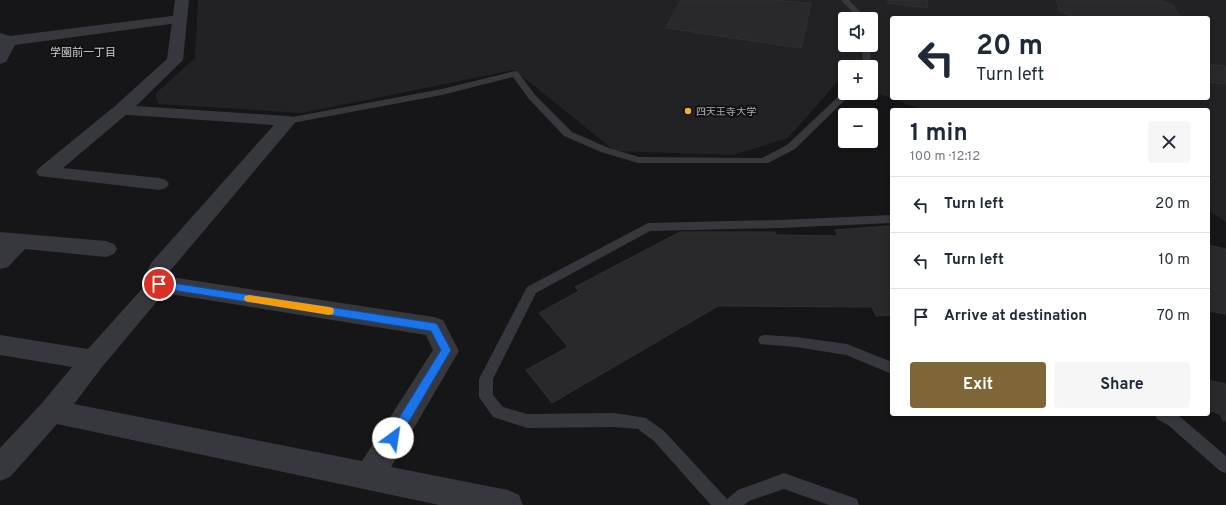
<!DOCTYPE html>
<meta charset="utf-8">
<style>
:root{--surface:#fff;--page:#f6f6f7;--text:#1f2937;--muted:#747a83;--line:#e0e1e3;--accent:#7e6636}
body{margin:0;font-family:Overpass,"Noto Sans JP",sans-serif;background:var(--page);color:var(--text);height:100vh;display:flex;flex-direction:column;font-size:15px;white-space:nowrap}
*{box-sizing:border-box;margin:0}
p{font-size:13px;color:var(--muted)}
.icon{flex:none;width:22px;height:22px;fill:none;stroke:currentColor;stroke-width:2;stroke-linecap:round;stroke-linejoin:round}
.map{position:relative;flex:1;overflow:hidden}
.panel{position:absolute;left:890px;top:108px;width:320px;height:308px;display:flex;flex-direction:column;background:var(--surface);border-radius:4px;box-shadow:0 2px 6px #0003}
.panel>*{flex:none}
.top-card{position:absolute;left:890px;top:16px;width:320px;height:84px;border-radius:4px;box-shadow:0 2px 6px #0003;background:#fff;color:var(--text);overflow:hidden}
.controls{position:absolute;left:838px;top:12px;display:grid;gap:8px}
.controls a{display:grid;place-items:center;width:40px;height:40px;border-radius:4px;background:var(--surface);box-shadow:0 2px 6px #0003;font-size:20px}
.pin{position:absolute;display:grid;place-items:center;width:34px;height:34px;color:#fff;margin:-17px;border:2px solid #fff;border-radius:50%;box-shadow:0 1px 4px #0007}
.me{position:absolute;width:44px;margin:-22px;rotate:31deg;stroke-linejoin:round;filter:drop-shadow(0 0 3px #0008)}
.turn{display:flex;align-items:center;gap:14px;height:84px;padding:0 20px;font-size:18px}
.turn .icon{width:52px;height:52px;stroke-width:2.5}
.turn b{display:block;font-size:28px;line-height:34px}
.round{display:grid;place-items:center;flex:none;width:42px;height:42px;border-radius:4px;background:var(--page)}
.head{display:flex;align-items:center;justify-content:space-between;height:68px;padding:0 20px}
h1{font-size:24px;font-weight:700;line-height:30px}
.action{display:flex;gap:8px;margin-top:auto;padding:8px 20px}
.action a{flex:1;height:46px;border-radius:4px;background:var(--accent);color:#fff;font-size:16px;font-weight:700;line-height:46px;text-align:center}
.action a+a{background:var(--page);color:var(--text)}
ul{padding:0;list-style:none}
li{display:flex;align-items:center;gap:12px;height:56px;padding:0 20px;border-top:1px solid var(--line)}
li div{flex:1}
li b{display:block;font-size:15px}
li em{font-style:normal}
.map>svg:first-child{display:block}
.built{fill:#222225;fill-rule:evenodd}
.building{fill:#29292c;stroke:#303034}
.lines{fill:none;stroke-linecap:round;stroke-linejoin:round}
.service{fill:#37383d;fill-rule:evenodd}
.minor{fill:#37383d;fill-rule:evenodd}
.tertiary{fill:#37383d;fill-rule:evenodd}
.route{fill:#1a73e8;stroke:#114b97}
.slow{fill:#f59e0b}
.poi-dot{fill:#f2b134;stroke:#111113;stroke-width:1.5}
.labels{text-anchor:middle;stroke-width:4;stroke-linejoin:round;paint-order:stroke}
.far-poi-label{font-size:10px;fill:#a8adb8;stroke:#111113;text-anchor:start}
.far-neighbourhood-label{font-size:11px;fill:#c9ccd4;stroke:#111113}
</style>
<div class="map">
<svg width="1226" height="505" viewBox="0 0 1226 505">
<rect width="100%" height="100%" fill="#161618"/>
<path class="built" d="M198,0h1028v222l-18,-12v-100h-285l-52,-19v-24h-26v14l-5,-2 -52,59 -55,17 -118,-4 -101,-81 -212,43 -143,-9 -4,-10 40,-36zM892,18h316v80h-316zM845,19h26v26h-26z"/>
<path class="building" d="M681,0h97l33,4 -10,44 -135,-20z
M888,0h39l1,8 -40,-5z
M1056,0h103l14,5 7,13h-105l-15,-7z
M1208,64l18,2v18l-18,-2z
M889,226l3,3v86l-16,1 -4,-9 -154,-1 -166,97 -26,-33 42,-23 -29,-34 40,-22 -4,-4 105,-55h95l1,3 62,1 -3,-6z
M1208,245l18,4v65l-18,-3z
M1208,380l18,4v37h-3l-3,-7 -12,-4z"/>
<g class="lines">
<path class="service" d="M841,0h8l18,19h-8z
M862,45h8l1,19 -2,3h-8l2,-3z
M515,71l3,1 17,23 37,37 37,16 30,9 123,1 25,-13 57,-54h1v2h7l-57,56 -27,14h-130l-37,-11 -37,-16 -35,-37 -16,-22 -71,18 -155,29 -5,-3 5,-3 155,-29z
M892,215v8l-113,5 -129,3 -114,62 -43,86v16l10,12 24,7 87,-1 32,5 18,13 63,68 11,-9 46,-17 73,26 2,6h-30l-45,-16 -35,12 -5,4h-33l-57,-64 -16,-12 -24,-2 -87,1 -34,-11 -14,-20v-18l48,-92 121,-64 131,-3z
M765,335l31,2 51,7 45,18v12l-46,-19 -50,-8 -36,-3 -2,-4 2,-4z
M1155,414h21l2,1 48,41v17l-6,-2 -52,-46 -11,-6z"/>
<path class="minor" d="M180,15l5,1 2,3 -2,3 -170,23 -9,17 -6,2v-31l10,3z
M121,105l6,1 3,4 -3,4 -64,54 96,10 7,2 3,4 -3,4 -7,2 -120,-14 -3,-4 3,-4 76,-62z
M287,116l6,1 3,4 -3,4 -123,146v6l264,40 9,3 16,31 -68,116 117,23 11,5 4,10h-84l-382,-81 -47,53 -10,4v-33l42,-45 30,-36 -72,-12v-20l88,14 60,-67v-13l3,-6 130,-146zM164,293l262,42 7,15 -71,111 -288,-57 28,-37z
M0,232l106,9 8,3 3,5 -3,5 -8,3 -81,-8 -17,18 -8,2z"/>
<path class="tertiary" d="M175,0h14l-6,60 -47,46 151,10 6,1 3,4 -3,4 -6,1 -172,-12 -3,-4 3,-4 52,-47z"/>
</g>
<path class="route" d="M159,281l275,42 3,1 14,26 -54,92 -4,1 -4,-1 -2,-4 2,-4 52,-84 -10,-19 -272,-43 -5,-4z"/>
<path class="slow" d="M249,295l80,12 4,1 1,3 -1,3 -4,1 -80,-13 -4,-1 -1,-3 1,-2z"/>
<circle class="poi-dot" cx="688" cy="111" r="4"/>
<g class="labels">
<g class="far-poi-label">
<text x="696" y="115">四天王寺大学</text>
</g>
<g class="far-neighbourhood-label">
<text x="83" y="56">学園前一丁目</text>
</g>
</g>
</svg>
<div class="controls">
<a><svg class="icon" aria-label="sound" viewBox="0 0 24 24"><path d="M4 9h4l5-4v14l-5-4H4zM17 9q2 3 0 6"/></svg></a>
<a>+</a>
<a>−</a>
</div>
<div class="pin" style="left:159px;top:284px;background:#d93025"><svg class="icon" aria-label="arrive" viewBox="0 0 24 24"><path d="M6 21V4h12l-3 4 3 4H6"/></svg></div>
<svg class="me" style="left:393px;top:438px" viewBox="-20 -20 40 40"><circle r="19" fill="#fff"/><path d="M0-13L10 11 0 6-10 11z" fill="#1a73e8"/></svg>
<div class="top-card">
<div class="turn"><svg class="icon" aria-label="left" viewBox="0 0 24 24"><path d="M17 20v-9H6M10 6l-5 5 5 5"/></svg><div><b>20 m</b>Turn left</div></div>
</div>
<section class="panel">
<div class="head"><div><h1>1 min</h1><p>100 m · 12:12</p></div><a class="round"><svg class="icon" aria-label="close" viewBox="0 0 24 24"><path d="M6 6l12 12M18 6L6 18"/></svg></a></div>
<ul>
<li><svg class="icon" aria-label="left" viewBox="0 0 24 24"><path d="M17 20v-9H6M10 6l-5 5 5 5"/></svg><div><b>Turn left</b></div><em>20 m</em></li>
<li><svg class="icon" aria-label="left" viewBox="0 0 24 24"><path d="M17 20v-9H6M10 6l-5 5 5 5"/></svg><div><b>Turn left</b></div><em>10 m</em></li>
<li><svg class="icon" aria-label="arrive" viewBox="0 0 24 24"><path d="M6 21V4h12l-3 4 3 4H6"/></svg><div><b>Arrive at destination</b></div><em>70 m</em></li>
</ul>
<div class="action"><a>Exit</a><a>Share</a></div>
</section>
</div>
